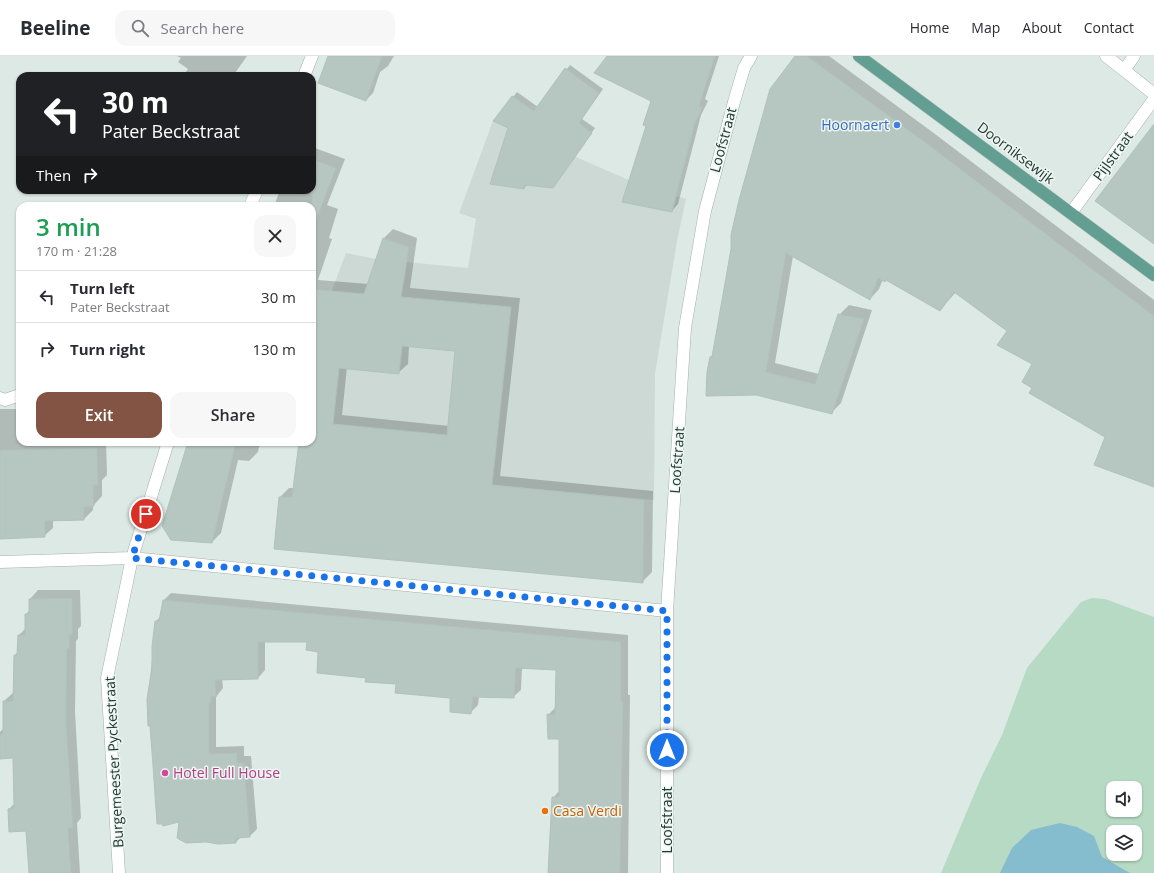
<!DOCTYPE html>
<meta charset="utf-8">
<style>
:root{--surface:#fff;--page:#f7f7f7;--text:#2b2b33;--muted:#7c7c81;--line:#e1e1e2;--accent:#835443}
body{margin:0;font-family:"Open Sans",sans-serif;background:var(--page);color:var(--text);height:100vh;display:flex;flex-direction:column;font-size:15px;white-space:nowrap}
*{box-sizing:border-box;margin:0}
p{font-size:13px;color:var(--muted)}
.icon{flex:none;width:22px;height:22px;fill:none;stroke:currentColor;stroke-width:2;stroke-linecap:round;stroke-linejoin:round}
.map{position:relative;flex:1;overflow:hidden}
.sheet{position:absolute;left:16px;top:146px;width:300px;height:244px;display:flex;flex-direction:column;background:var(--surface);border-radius:12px;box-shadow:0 1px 3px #0004}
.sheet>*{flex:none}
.guide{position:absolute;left:16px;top:16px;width:300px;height:122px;border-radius:12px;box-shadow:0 1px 3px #0004;background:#202124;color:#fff;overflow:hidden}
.buttons{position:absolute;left:1106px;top:725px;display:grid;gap:8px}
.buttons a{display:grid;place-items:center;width:36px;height:36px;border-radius:8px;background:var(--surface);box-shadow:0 1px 3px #0004;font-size:20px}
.pin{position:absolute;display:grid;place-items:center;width:34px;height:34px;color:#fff;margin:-17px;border:2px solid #fff;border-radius:50%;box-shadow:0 1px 4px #0007}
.me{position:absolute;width:44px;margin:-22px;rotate:0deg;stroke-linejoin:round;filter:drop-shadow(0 0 3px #0008)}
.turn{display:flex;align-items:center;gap:14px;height:84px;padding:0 20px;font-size:18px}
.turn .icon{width:52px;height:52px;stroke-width:2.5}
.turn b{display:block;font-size:28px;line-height:34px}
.then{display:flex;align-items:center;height:38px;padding:0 20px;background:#0003;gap:8px;font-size:15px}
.round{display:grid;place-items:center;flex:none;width:42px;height:42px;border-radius:12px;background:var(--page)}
.summary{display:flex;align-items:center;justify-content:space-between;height:68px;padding:0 20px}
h1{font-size:24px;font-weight:600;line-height:30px;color:#1e9e55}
.button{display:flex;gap:8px;margin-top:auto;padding:8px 20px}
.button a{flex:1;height:46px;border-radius:12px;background:var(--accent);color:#fff;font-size:16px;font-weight:600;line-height:46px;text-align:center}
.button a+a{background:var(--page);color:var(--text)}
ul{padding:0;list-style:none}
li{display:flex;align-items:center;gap:12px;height:52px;padding:0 20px;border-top:1px solid var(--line)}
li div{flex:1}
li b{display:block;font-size:15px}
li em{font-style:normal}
header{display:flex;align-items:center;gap:24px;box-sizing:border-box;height:56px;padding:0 20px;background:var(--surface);border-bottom:1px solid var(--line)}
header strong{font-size:19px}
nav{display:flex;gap:22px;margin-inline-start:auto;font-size:14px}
.search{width:280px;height:36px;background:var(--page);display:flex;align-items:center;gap:10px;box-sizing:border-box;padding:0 14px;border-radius:12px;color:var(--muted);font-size:15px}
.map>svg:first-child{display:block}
.built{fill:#ccd9d4}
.green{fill:#b6dac3;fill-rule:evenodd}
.water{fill:#86bdce}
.shadow{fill:#0003;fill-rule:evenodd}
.building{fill:#b6c6c1;stroke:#b0c2bc;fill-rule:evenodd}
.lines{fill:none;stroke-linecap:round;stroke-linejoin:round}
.service-casing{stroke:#a1b0ac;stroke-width:13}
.minor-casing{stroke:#a1b0ac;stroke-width:13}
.primary-casing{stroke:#bcc3c2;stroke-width:13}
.service{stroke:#fff;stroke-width:12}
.minor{stroke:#fff;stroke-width:12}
.primary{stroke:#639e93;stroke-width:12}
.route{stroke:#1a73e8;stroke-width:7;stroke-dasharray:0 12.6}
.shop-dot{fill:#3f7fe0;stroke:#eef6f2;stroke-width:1.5}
.hotel-dot{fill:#d1479c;stroke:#eef6f2;stroke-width:1.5}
.food-dot{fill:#e8710a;stroke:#eef6f2;stroke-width:1.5}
.labels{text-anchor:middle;stroke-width:3;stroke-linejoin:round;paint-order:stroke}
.shop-label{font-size:14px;fill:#366cbe;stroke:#eef6f2;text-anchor:end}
.street-label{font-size:14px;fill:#203833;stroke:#eef6f2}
.hotel-label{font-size:14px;fill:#b23c85;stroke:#eef6f2;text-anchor:start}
.food-label{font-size:14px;fill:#c56008;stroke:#eef6f2;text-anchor:start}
</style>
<header>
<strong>Beeline</strong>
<div class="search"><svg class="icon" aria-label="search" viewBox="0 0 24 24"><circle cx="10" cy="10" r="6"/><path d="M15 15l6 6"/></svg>Search here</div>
<nav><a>Home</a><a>Map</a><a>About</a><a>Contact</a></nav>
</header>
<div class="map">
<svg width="1154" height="817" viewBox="0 0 1154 817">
<rect width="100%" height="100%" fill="#dde9e5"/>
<path class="built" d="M493,65l138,60 55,18 -9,42 -22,133 -1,126 -358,-34 16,-24 12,-131 22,-58 30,6 92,9 8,-49 -17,-6z"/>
<path class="green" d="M1092,542l13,1 49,18v256h-213l40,-95 21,-43 25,-67 54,-66zM1113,732h22v22h-22zM1113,776h22v22h-22z"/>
<path class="water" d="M1060,767l17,4 17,9 8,21 28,16h-130l12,-25 19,-18z"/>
<path class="shadow" d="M177,0h70l-14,20h-50l5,-7 -10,-7 3,-4z
M330,0h64l-6,10 -8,6 -7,21 -7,7z
M608,0h111l-14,43 3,2 -7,14 -23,89 -6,7 -25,-86 5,-25z
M796,0h33l106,78 219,166v186l-48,-50 -73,-49v-24l-24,-33 -53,-38 -16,18 -53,-31h-4l-4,10 -9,10 -77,-43 -18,107 44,11 20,-59 10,-10 23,5 -31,93 -10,10 -75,-19 -46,-37 4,-3z
M570,9l33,24 -21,30 13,9 -40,56h-27l-4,4 -15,-60 -15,-7 23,-29 21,15z
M312,91l33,12 -18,46 11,4 -9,29 3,1 -14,41 50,4 16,-46 9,-9 24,9 -7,50 110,10 -20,178 153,15 -1,81 -9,9 -363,-84 9,-9h6l5,-46h12v-236h-38l6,-16h32zM409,290l48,4 -8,76 -107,-11 5,-48 51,6 10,-9z
M0,353h20v33h86l1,33 -5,5v16l-9,10v4l-9,9 -31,1v8l-9,8 -44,1z
M191,386h69l-2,10 -9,9 -11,-1 -17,73 -9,9z
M38,534h42l1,36 -3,3v10l-2,2 -1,71 6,106 -4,5 3,50h-50l-3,-43 -18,-21 6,-6 -1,-46 -14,1v-26l4,-4v-27l10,-9 1,-37 3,-3 1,-17 7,-7v-14l4,-4v-11z
M171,537l457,42v60h2l-2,178h-79l4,-75 7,-8v-52l-12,-23 7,-7 3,-39 -36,-2 -1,23 -8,7 -34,-1 -1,9 -7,7 -20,-15 -84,-20 -48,-26 -11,-10h-43v29l-7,8h-36l1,10 -7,9v50l28,-1v10h7l6,73 -7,7 -9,1 -5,5 -55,-21 -33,-122 8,-78 5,-5 2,-15z"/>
<path class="building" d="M328,0h54l-16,45 -48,-18z
M607,0h108l-16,50 4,1 -8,16 -23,89 -50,-10 24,-76 -3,-1 8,-24 -57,-28z
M795,0h12l119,87 228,173v171l-60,-22 11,-28 -76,-44 3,-5 -10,-6 10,-18 -35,-19 10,-14 -53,-39 -14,19 -54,-31 -1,2 -7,-4 -8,22 -84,-47 -20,119 49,12 23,-70 26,5 -32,95 -76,-19 -50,1 1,-24 3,-15h2l19,-108v-14l8,-35 31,-111z
M565,12l34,25 -20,30 13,10 -39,55 -28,-3 -1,4 -34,-5 18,-56 -15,-7 19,-25 22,15z
M1154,68v120l-59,-43z
M312,103l24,9 -22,58 -2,-1z
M383,182l26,9 -8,50 110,10 -19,178 152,15 -1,83 -369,-34 5,-52h13l7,-55h13v-153l52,5zM402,290l53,5 -8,84 -114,-11 6,-56 60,6z
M188,386h48l-24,101 -41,-3 -9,-14z
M97,392l1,37h-5l1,20 -1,2h-9v13l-39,1v16l-45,2v-89z
M72,542v37h-3l1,13 -3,1 -1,72 7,107h-5l3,45h-42l-3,-42 -17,1 -1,-23 6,-1 -1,-50 -13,1v-24l3,-1v-33h10l1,-46h3l1,-20h7v-21h4v-15z
M163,544l458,42v60h2l-3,171h-72l4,-76h7v-58h-11l-1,-25 8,1 1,-45 -40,-2 -2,30 -41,-1 -2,17 -21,-2v-14l-55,-5 1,-9 -31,-2 1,-4 -49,-5 1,-21 -12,-2 1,-8h-49v37l-43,1 1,17 -5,-1v7h-2v51l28,-1v10h7l6,74 -14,1v5l-18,1 -12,-2 -20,1 -9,-5 2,-16 -16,4 -1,-2h-5l-4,-59 -3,-39h-2l-1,-27 5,-31v-21l3,-26h4z"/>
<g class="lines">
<defs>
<path id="service" d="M0,342l5,2 15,-5"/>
<path id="minor" d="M1106,0l48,38
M1125,13l9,-13
M304,20l8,-20
M250,150l7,-16
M1071,157l83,-114
M0,506l132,-4 535,53
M119,817l-12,-195 25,-120 36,-116
M667,817v-262l18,-283 20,-117 29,-109 10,-34 7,-12"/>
<path id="primary" d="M859,0l295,219"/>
</defs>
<use href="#service" class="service-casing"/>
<use href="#minor" class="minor-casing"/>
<use href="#primary" class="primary-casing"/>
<use href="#service" class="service"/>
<use href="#minor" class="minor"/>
<use href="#primary" class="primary"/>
</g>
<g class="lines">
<path class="route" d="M146,458l-14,44 535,53v139"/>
</g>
<circle class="shop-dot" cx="897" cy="69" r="4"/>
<circle class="hotel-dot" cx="165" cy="717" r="4"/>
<circle class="food-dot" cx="545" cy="755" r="4"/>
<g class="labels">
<g class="shop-label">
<text x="889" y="74">Hoornaert</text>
</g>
<g class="street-label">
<text transform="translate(723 84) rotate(-75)" y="5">Loofstraat</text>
<text transform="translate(1016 97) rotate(37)" y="5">Doorniksewijk</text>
<text transform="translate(1113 100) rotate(-54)" y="5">Pijlstraat</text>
<text transform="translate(677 404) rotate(-86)" y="5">Loofstraat</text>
<text transform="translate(114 706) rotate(-93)" y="5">Burgemeester Pyckestraat</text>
<text transform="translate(667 764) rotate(-90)" y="5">Loofstraat</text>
</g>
<g class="hotel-label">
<text x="173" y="722">Hotel Full House</text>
</g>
<g class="food-label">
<text x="553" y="760">Casa Verdi</text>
</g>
</g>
</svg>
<div class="buttons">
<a><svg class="icon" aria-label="sound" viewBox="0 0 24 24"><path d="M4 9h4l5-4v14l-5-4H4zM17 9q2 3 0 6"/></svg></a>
<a><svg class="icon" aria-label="layers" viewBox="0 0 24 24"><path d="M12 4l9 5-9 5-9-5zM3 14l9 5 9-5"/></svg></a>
</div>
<div class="pin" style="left:146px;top:458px;background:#d93025"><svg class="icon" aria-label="arrive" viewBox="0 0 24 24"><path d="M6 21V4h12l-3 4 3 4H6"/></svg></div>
<svg class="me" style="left:667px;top:694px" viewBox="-20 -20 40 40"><circle r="17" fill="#1a73e8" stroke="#fff" stroke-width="3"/><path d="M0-11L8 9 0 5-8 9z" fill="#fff"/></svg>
<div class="guide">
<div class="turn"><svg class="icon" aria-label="left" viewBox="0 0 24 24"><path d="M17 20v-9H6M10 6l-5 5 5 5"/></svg><div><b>30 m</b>Pater Beckstraat</div></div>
<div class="then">Then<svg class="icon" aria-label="right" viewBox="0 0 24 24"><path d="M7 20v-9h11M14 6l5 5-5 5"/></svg></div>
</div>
<section class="sheet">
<div class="summary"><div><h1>3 min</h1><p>170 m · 21:28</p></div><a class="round"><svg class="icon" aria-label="close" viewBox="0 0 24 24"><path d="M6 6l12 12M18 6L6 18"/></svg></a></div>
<ul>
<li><svg class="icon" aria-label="left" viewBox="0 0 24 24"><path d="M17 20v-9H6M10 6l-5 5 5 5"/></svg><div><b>Turn left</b><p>Pater Beckstraat</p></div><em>30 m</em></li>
<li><svg class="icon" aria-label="right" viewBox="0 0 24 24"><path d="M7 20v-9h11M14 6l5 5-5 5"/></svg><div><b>Turn right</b></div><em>130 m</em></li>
</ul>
<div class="button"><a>Exit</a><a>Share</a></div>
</section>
</div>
